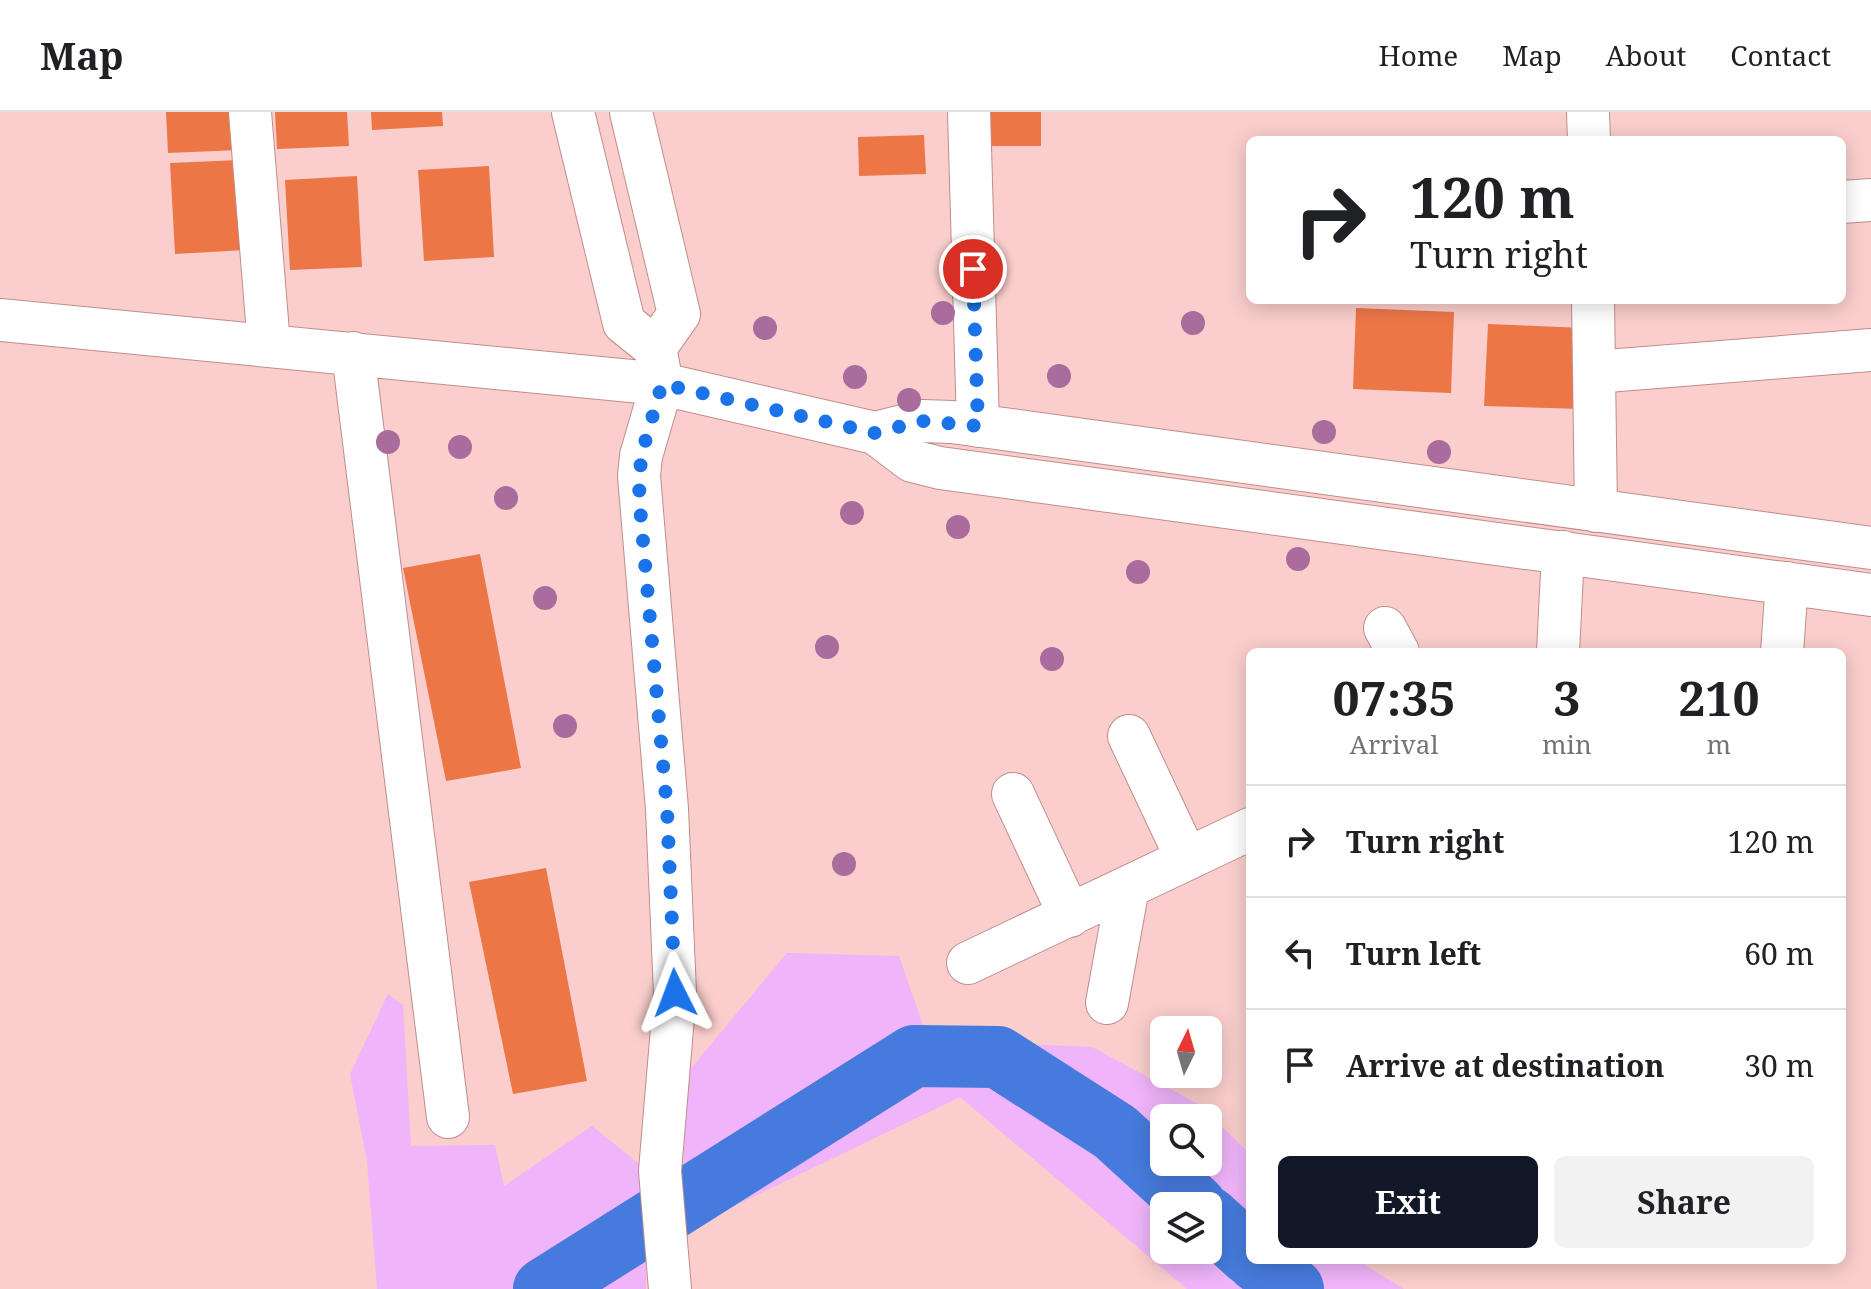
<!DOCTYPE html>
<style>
:root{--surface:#fff;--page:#f2f2f2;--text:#202124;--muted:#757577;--line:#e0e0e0;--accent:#111827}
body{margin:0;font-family:"Noto Serif",serif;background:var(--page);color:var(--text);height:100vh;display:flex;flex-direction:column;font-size:30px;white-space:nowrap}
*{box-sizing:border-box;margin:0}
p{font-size:26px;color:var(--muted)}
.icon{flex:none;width:44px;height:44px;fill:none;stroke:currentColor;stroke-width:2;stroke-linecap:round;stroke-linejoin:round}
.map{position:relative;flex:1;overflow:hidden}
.drawer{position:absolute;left:1246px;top:536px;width:600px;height:616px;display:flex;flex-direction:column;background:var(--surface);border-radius:12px;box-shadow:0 4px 20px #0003}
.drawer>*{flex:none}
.banner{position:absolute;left:1246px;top:24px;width:600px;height:168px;border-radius:12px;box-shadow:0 4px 20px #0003;background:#fff;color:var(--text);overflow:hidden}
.needle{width:52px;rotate:5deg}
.controls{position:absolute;left:1150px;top:904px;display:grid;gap:16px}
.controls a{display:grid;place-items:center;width:72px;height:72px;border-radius:12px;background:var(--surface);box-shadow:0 4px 20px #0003;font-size:40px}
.pin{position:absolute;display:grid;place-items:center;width:68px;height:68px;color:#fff;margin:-34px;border:4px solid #fff;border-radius:50%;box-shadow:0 2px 8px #0007}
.me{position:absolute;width:88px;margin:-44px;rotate:357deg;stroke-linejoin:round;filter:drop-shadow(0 0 6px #0008)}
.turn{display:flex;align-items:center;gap:28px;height:168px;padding:0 32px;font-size:36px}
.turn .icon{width:104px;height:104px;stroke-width:2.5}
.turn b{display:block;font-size:56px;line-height:68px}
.eta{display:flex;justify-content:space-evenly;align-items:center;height:136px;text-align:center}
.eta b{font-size:48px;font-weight:700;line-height:56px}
.primary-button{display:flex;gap:16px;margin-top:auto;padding:16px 32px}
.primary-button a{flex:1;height:92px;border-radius:12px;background:var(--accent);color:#fff;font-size:32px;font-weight:700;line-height:92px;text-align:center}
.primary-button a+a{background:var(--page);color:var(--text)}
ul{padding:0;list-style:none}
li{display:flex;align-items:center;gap:24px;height:112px;padding:0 32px;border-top:2px solid var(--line)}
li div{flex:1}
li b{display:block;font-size:30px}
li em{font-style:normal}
header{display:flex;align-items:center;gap:48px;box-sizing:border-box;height:112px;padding:0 40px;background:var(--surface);border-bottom:2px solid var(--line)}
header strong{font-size:38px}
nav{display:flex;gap:44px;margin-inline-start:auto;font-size:28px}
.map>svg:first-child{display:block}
.green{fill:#efb4f9;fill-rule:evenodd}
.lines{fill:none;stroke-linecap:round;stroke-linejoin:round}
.river{stroke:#467bdd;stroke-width:62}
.building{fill:#ed7647}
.minor-casing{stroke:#c08d8b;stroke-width:44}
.minor{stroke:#fff;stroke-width:42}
.tree{fill:#a96c9c}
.route{stroke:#1a73e8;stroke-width:14;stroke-dasharray:0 25.2}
</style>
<header>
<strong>Map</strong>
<nav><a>Home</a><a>Map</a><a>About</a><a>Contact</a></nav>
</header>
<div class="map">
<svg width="1871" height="1177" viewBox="0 0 1871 1177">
<rect width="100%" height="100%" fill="#facecc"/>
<path class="green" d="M787,841l112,3 25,72 28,13 140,6 108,58 50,49v106h107l47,29h-217l-227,-192 -228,110 -49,-35 5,-100zM1164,1006h44v44h-44zM1164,1094h44v44h-44z
M388,882l15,11 8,141 84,-1 9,41 88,-60 56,45 -2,118h-269l-10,-128 -17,-87z"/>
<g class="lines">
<path class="river" d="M1208,1105l42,38
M1256,1148l37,29
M544,1177l370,-233 84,1 117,75 81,74"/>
</g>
<path class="building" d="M166,0h71l2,38 -71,3z
M275,0h72l2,34 -72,3z
M371,0h71l1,14 -71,4z
M989,0h52v34h-52z
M924,23l2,39 -67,2 -1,-39z
M241,48l5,90 -71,4 -5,-91z
M489,54l5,91 -70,4 -6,-91z
M357,64l5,91 -72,3 -5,-90z
M1356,196l98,4 -3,81 -98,-4z
M1488,212l97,4 -3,81 -98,-3z
M480,442l41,214 -75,13 -43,-213z
M546,756l41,213 -74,13 -44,-212z"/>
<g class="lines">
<defs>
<path id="minor" d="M250,0l19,233
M573,0l51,211 31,25 7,36 -21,72 -2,20 28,333 8,184 -15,178 10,118
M631,0l48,202 -24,34
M969,0l9,314
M1588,0l1,28
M1842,90l29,-2
M1593,188l3,211
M0,208l662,64 213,49 37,28 28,7 931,127
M353,241l95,764
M1594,260l277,-22
M875,321l47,-12 30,1 919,126
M1385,516l13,24
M1558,540l5,-100
M1782,540l5,-69
M1129,624l58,123
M1013,682l57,122
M968,851l282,-134
M1107,891l21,-116"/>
</defs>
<use href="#minor" class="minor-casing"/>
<use href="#minor" class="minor"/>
</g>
<g class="tree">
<circle cx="943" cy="201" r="12"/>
<circle cx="1193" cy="211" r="12"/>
<circle cx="765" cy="216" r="12"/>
<circle cx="1059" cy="264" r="12"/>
<circle cx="855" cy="265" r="12"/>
<circle cx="909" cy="288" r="12"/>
<circle cx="1324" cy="320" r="12"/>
<circle cx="388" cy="330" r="12"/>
<circle cx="460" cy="335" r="12"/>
<circle cx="1439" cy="340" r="12"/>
<circle cx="506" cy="386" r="12"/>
<circle cx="852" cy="401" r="12"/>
<circle cx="958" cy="415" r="12"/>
<circle cx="1298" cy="447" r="12"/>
<circle cx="1138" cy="460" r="12"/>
<circle cx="545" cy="486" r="12"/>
<circle cx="827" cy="535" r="12"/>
<circle cx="1052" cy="547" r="12"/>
<circle cx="565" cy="614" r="12"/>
<circle cx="844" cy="752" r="12"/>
</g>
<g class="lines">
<path class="route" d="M675,881l-8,-184 -28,-313 2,-40 21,-72 213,49 47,-12 56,5 -5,-157"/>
</g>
</svg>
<div class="controls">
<a><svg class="needle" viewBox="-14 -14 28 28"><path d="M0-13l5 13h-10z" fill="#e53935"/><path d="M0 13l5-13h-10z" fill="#757577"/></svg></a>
<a><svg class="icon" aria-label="search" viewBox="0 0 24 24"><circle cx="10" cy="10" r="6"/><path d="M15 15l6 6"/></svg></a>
<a><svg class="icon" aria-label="layers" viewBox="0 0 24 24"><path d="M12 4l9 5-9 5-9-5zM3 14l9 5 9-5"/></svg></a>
</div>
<div class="pin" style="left:973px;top:157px;background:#d93025"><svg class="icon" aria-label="arrive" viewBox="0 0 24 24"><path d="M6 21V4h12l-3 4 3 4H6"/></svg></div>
<svg class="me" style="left:675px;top:881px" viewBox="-20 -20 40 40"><path d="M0-17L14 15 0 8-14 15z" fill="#1a73e8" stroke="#fff" stroke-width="4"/></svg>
<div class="banner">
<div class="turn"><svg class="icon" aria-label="right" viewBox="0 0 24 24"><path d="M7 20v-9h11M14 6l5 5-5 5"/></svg><div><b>120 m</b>Turn right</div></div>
</div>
<section class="drawer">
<div class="eta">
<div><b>07:35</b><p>Arrival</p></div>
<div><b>3</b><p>min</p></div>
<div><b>210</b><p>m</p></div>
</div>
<ul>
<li><svg class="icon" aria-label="right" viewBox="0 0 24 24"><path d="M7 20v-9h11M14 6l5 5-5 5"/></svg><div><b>Turn right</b></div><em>120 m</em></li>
<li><svg class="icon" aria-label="left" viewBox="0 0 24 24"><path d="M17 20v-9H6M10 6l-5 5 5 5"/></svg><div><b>Turn left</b></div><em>60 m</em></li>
<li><svg class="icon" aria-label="arrive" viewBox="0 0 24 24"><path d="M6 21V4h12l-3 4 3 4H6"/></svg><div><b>Arrive at destination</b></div><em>30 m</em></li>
</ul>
<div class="primary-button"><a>Exit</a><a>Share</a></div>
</section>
</div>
